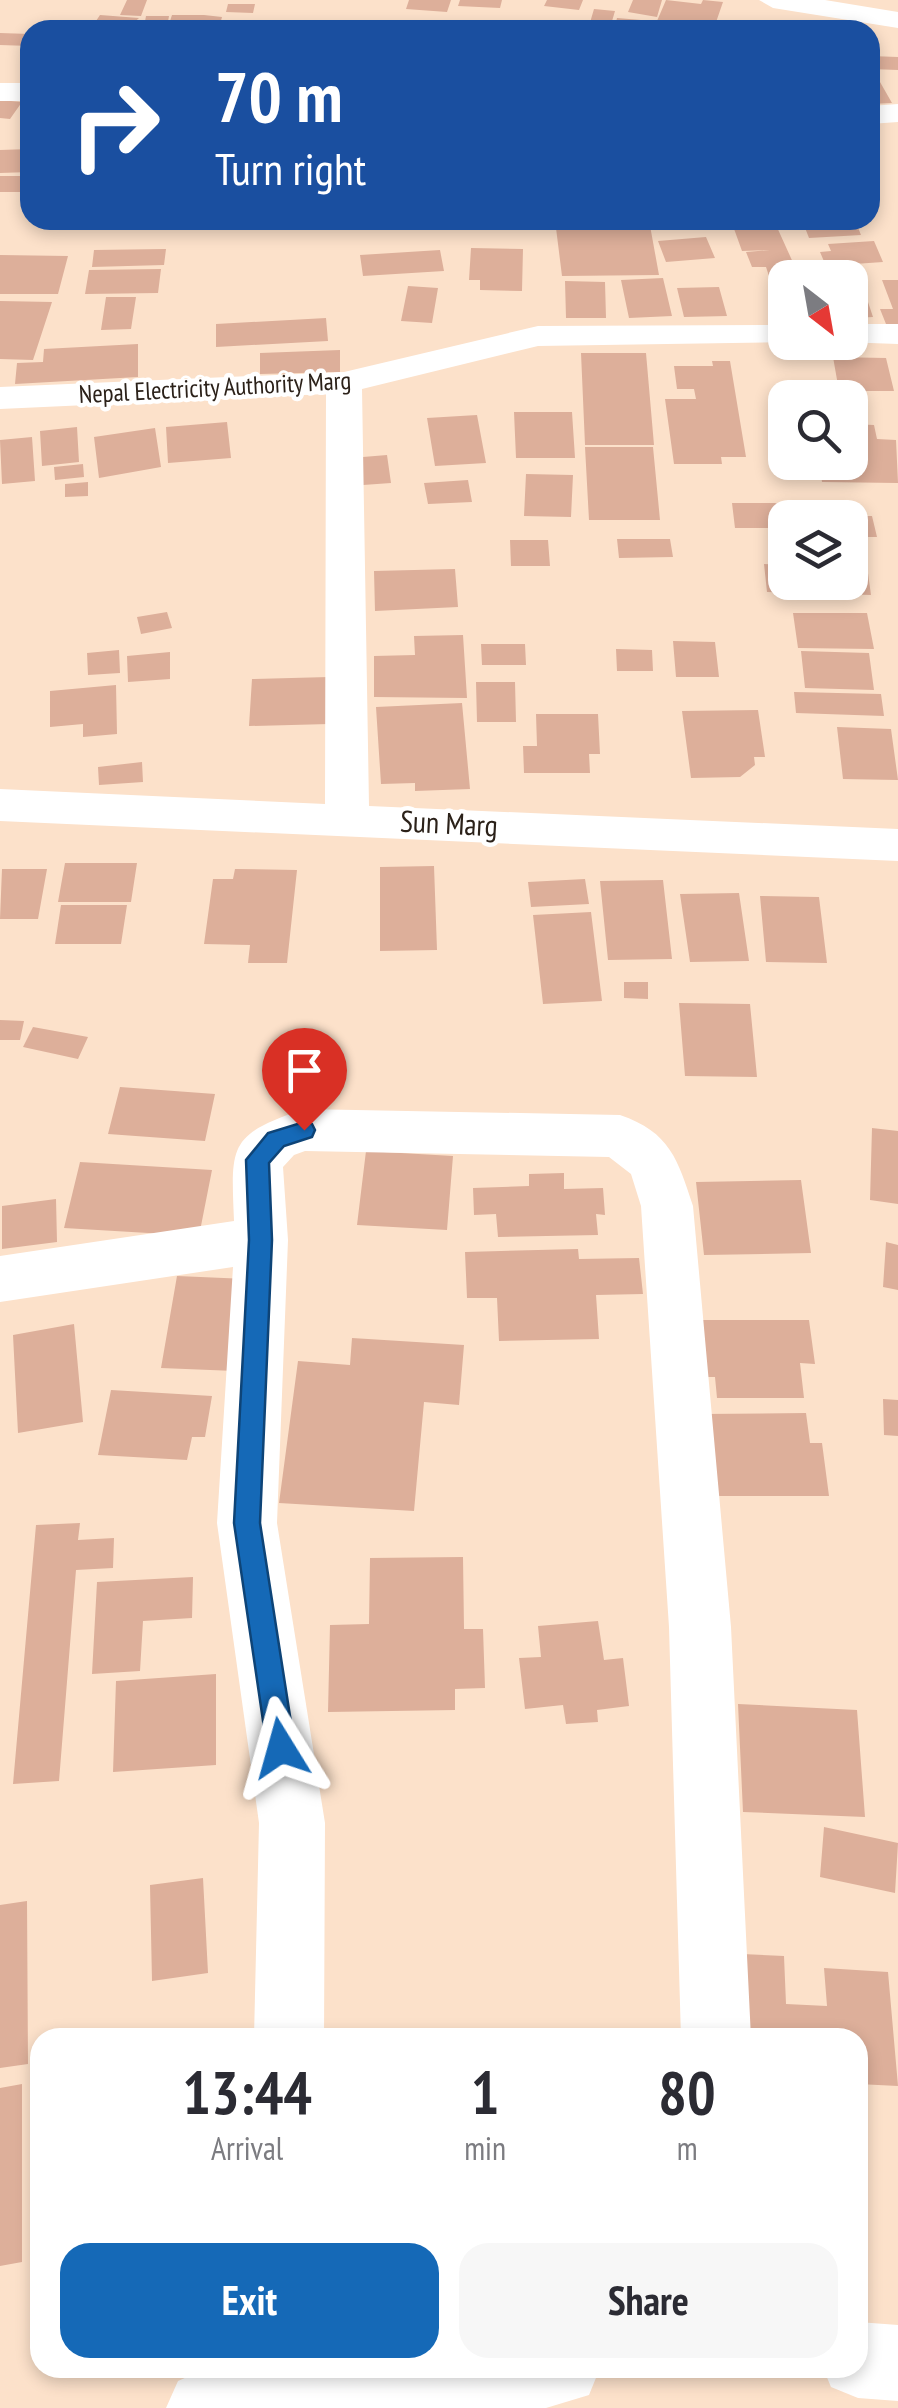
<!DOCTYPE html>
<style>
:root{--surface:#fff;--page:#f7f7f7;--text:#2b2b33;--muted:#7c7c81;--accent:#1569b7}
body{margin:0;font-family:"PT Sans Narrow",sans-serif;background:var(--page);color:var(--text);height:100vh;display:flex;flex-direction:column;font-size:38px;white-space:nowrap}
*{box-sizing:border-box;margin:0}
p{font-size:32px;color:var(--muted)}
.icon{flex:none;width:55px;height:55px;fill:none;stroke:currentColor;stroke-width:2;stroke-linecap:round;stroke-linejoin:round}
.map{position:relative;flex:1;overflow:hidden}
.drawer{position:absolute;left:30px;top:2028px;width:838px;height:350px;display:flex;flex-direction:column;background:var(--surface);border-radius:30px;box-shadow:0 5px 15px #0003}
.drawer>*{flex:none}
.hud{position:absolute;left:20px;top:20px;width:860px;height:210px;border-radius:30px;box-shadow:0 5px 15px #0003;background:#1a4fa0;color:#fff;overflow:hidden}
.needle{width:65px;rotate:149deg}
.buttons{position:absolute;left:768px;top:260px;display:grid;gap:20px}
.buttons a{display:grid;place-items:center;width:100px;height:100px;border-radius:20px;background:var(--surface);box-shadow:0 5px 15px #0003;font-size:50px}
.pin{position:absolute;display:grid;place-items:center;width:85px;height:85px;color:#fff;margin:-102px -42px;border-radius:50% 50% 50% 0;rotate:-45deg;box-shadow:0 0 10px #0007}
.pin .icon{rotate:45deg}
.me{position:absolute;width:110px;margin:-55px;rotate:352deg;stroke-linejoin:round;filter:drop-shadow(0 0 8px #0008)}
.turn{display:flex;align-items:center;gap:35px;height:210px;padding:0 30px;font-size:45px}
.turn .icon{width:130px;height:130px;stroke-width:2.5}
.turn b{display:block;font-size:70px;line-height:85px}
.eta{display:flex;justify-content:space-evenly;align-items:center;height:170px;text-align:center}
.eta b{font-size:60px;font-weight:800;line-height:70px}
.action{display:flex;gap:20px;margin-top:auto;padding:20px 30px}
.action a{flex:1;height:115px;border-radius:30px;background:var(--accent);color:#fff;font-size:40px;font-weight:800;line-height:115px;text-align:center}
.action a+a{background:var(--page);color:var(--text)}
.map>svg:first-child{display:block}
.building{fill:#ddaf9a}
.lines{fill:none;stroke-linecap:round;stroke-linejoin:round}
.street{fill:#fff;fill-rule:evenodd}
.route{fill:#1569b7;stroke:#0e4477;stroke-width:2.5}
.labels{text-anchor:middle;stroke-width:9;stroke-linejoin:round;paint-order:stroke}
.far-street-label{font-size:25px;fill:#2b2119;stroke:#fff}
.street-label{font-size:30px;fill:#2b2119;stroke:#fff}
</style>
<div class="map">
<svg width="898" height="2408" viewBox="0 0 898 2408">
<rect width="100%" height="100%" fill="#fce1ca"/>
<path class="building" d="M127,0h20l-6,16 -21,-1z
M409,0h42l-4,12 -41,-3z
M460,0h42l-2,8 -42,-2z
M547,0h36l-4,10 -35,-4z
M633,0h29l-5,17 -29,-5z
M666,0l35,4 2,-4 20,2 -9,26 -57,-7z
M228,4h27l-2,9 -27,-1z
M594,9l21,2 -5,17 -21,-2z
M100,15l39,3 -13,12h-36z
M172,15h32l18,2 -3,11 -51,-1z
M146,16h23l-2,11h-23z
M617,18l36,3 -2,9h-37z
M0,33l30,1v12l-30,-1z
M870,56l28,1v13l-28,-1z
M870,82h10l12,21 -22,1z
M0,100l22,2 -12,17 -10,-1z
M30,149v23l-30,1v-23z
M0,176h30v16h-30z
M555,220h94l10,55 -97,1z
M802,220h53l6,15 -52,3z
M776,225l24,53h-15v6l-13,1 -6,-18h-14l-6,-15 24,-2 -28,1 -9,-25z
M706,237l9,21 -49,4 -8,-21z
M874,241l9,21 -57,4 -6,-14 11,-1 -3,-7z
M471,248l52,1 -1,42 -42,-1v-10h-11z
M166,249l-2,16 -72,2 2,-17z
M440,250l4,21 -81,5 -3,-21z
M0,255l68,1 -10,38h-58z
M161,269l-3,24 -73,1 4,-24z
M663,278l9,38 -43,2 -8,-38z
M882,280h16v44h-12l-6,-15h13z
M565,281l40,1 1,36h-40z
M408,286l30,2 -6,35 -31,-2z
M719,287l8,29 -43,1 -7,-29z
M106,297h30l-5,32 -30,1z
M867,299l6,18 -19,1 -4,-18z
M0,301l52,1 -19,58 -33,-1z
M326,318l2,23 -112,6v-23z
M138,344v33l-123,7 2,-21 26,-1 1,-13z
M340,350v22l-80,2v-21z
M581,353h65l8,92h-69z
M833,357l53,1 8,33h-55z
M712,361h18l16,96h-25l1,7h-48l-9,-65h31l-2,-10h-17l-3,-23h39z
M514,412h58l3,46h-59z
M477,415l9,48 -51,3 -8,-48z
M227,422l4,36 -63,5 -2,-36z
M850,424l24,1 3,14 19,1 2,43 -76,-1 -2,-15h-25v-5h55z
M77,427l2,35 -37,4 -2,-35z
M155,428l6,39 -62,11 -5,-41z
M32,437l3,44 -33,3 -2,-44z
M585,447h68l7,73h-71z
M387,455l4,28 -42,3 2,-28z
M83,464l1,13 -29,3 -1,-13z
M526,474l47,1 -2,42 -47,-1z
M468,480l4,22 -44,2 -4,-21z
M88,482v14l-23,1v-13z
M732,503h52l1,25h-50z
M797,503h51l4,13h20l5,21h-27v-19h-50z
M617,539h53l3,18 -54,1z
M510,540h38l2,26h-39z
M764,564l21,1v17h65v-16h17l4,29 -104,-3z
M455,569l3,38 -83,4 -1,-40z
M167,612l5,16 -31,6 -4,-17z
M793,613h74l7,36 -76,-1z
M463,635l4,63 -93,-1v-41l41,-1 -1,-19z
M673,641l42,1 4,35h-43z
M481,644h44l1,21h-44z
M616,649l36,1 1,21h-36z
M119,650l1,23 -32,2 -1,-22z
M801,651l68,2 5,37 -69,-2z
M170,652v27l-42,3 -1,-26z
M329,677v47l-80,2 3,-47z
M476,682h39l1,40h-39z
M116,685l1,49 -34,3v-13l-33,3v-36z
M794,692l87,2 3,22 -88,-3z
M462,703l8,86 -55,2v-8l-34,1 -5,-77z
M758,710l7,47h-11l1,8 -15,12 -49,1 -9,-67z
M536,714h62l2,40h-11l1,19h-66l-1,-27h14z
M837,727l54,2 7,51 -55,-1z
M142,762l1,20 -44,3 -1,-18z
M65,863h72l-6,39h-73z
M434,866l3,84 -57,1v-84z
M2,869h45l-9,50h-38z
M235,869l62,1 -10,93h-39l2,-18 -46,-1 9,-65h20z
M585,879l4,25 -58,3 -3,-25z
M663,880l9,79 -64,1 -8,-79z
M739,893l10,68 -59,1 -10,-68z
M760,896l59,1 8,66 -61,-1z
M61,905h66l-6,39h-66z
M591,912l11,89 -59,3 -10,-89z
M624,982h24v17l-24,-1z
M679,1003l71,1 7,73 -72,-1z
M0,1020l24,1 -4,19h-20z
M33,1027l55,10 -10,22 -55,-12z
M120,1087l95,7 -10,47 -97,-7z
M872,1128l26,3v73l-28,-4z
M366,1151l87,5 -6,74 -90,-5z
M80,1162l132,8 -13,66 -135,-8z
M564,1173v16l39,-1 2,27 -9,-1 2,21 -100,2 -2,-23 -22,1 -1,-27 56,-2v-12z
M801,1180l10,73 -107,2 -8,-73z
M56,1199l1,43 -55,7v-43z
M886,1242l12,3v45l-15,-3z
M578,1249l1,10 60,-1 4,36 -47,1 3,44 -100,2 -2,-43h-30l-2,-46z
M177,1276l70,3 -12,92 -74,-3z
M686,1320h123l6,44 -15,-1 4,35h-87l-2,-21h-24z
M74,1324l9,98 -65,11 -5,-98z
M352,1338l112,7 -5,60 -35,-3 -10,109 -135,-8 19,-142 52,4z
M111,1390l101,6 -7,41h-13l-5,23 -89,-5z
M883,1399l15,1v36l-14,-1z
M806,1413l4,30h12l7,53h-120l-8,-82z
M80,1523l-2,17 36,-2 -1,30 -37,2 -17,211 -46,3 23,-259z
M463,1557l1,72h19l2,59 -30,1v21l-127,2 2,-87 39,-1 1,-66z
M193,1577l-1,41 -49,3 -3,50 -48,3 5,-92z
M598,1621l6,39 19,-2 6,48 -32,4 1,12 -32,2 -3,-19 -38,4 -6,-51 22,-1 -3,-31z
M216,1674v91l-103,7 3,-91z
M738,1704l119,6 8,107 -122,-5z
M824,1827l74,16 -3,50 -75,-16z
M203,1878l5,95 -56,8 -2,-96z
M27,1901l1,163 -28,4v-163z
M742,1954l42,2 2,48 41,2 -3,-38 64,4 10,114 -40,-2v-46h-113z
M22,2084v178l-22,4v-178z"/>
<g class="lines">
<path class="street" d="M759,0h66l73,12v16l-125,-20z
M0,83h30v18h-30z
M898,104v18l-28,2v-18z
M850,324h48v20l-56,-2h8z
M785,325v17h12l-259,4 -176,43 7,417 529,23v32l-898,-40v-32l325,15 1,-410 -326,15v-22l344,-15 194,-46z
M304,1109l316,6c50,17 58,45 73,91l38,421 20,411h-70l-12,-411 -28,-421 -10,-32 -22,-17 -304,-6 -11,4 -11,12 5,73 -11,283 48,300 -1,215h-70l5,-215 -42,-300 16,-256 -233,35v-46l234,-35c-3,-76 -6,-86 70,-112z
M858,2322l40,3v76l-40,-3 -27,-11 -8,-19h35z
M222,2368h378l-11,27 -43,13h-380l12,-27 27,-12z"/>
</g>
<path class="route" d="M304,1122l8,2 3,6 -3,7 -28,9 -15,17 3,77 -12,283 35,225 -4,10 -10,4 -10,-4 -4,-10 -33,-225 15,-283 -3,-80 22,-27z"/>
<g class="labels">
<g class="far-street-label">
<text transform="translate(215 387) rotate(-3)" y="9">Nepal Electricity Authority Marg</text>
</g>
<g class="street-label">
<text transform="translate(449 824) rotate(3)" y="10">Sun Marg</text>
</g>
</g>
</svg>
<div class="buttons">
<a><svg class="needle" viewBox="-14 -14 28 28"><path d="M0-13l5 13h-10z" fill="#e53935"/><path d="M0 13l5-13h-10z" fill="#7c7c81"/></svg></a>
<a><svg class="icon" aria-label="search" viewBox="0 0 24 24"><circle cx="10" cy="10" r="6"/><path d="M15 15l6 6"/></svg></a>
<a><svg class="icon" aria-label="layers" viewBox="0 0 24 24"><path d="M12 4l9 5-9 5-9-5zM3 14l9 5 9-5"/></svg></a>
</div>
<div class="pin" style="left:304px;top:1130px;background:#d93025"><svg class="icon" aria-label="arrive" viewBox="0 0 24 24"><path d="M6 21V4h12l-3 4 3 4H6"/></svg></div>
<svg class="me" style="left:281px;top:1748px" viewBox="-20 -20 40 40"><path d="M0-17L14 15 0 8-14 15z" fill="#1569b7" stroke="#fff" stroke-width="4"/></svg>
<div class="hud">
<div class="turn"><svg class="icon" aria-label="right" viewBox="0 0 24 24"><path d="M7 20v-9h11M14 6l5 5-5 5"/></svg><div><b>70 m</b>Turn right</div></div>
</div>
<section class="drawer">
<div class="eta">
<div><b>13:44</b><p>Arrival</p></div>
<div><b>1</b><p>min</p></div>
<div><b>80</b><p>m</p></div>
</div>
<div class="action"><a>Exit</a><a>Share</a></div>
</section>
</div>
